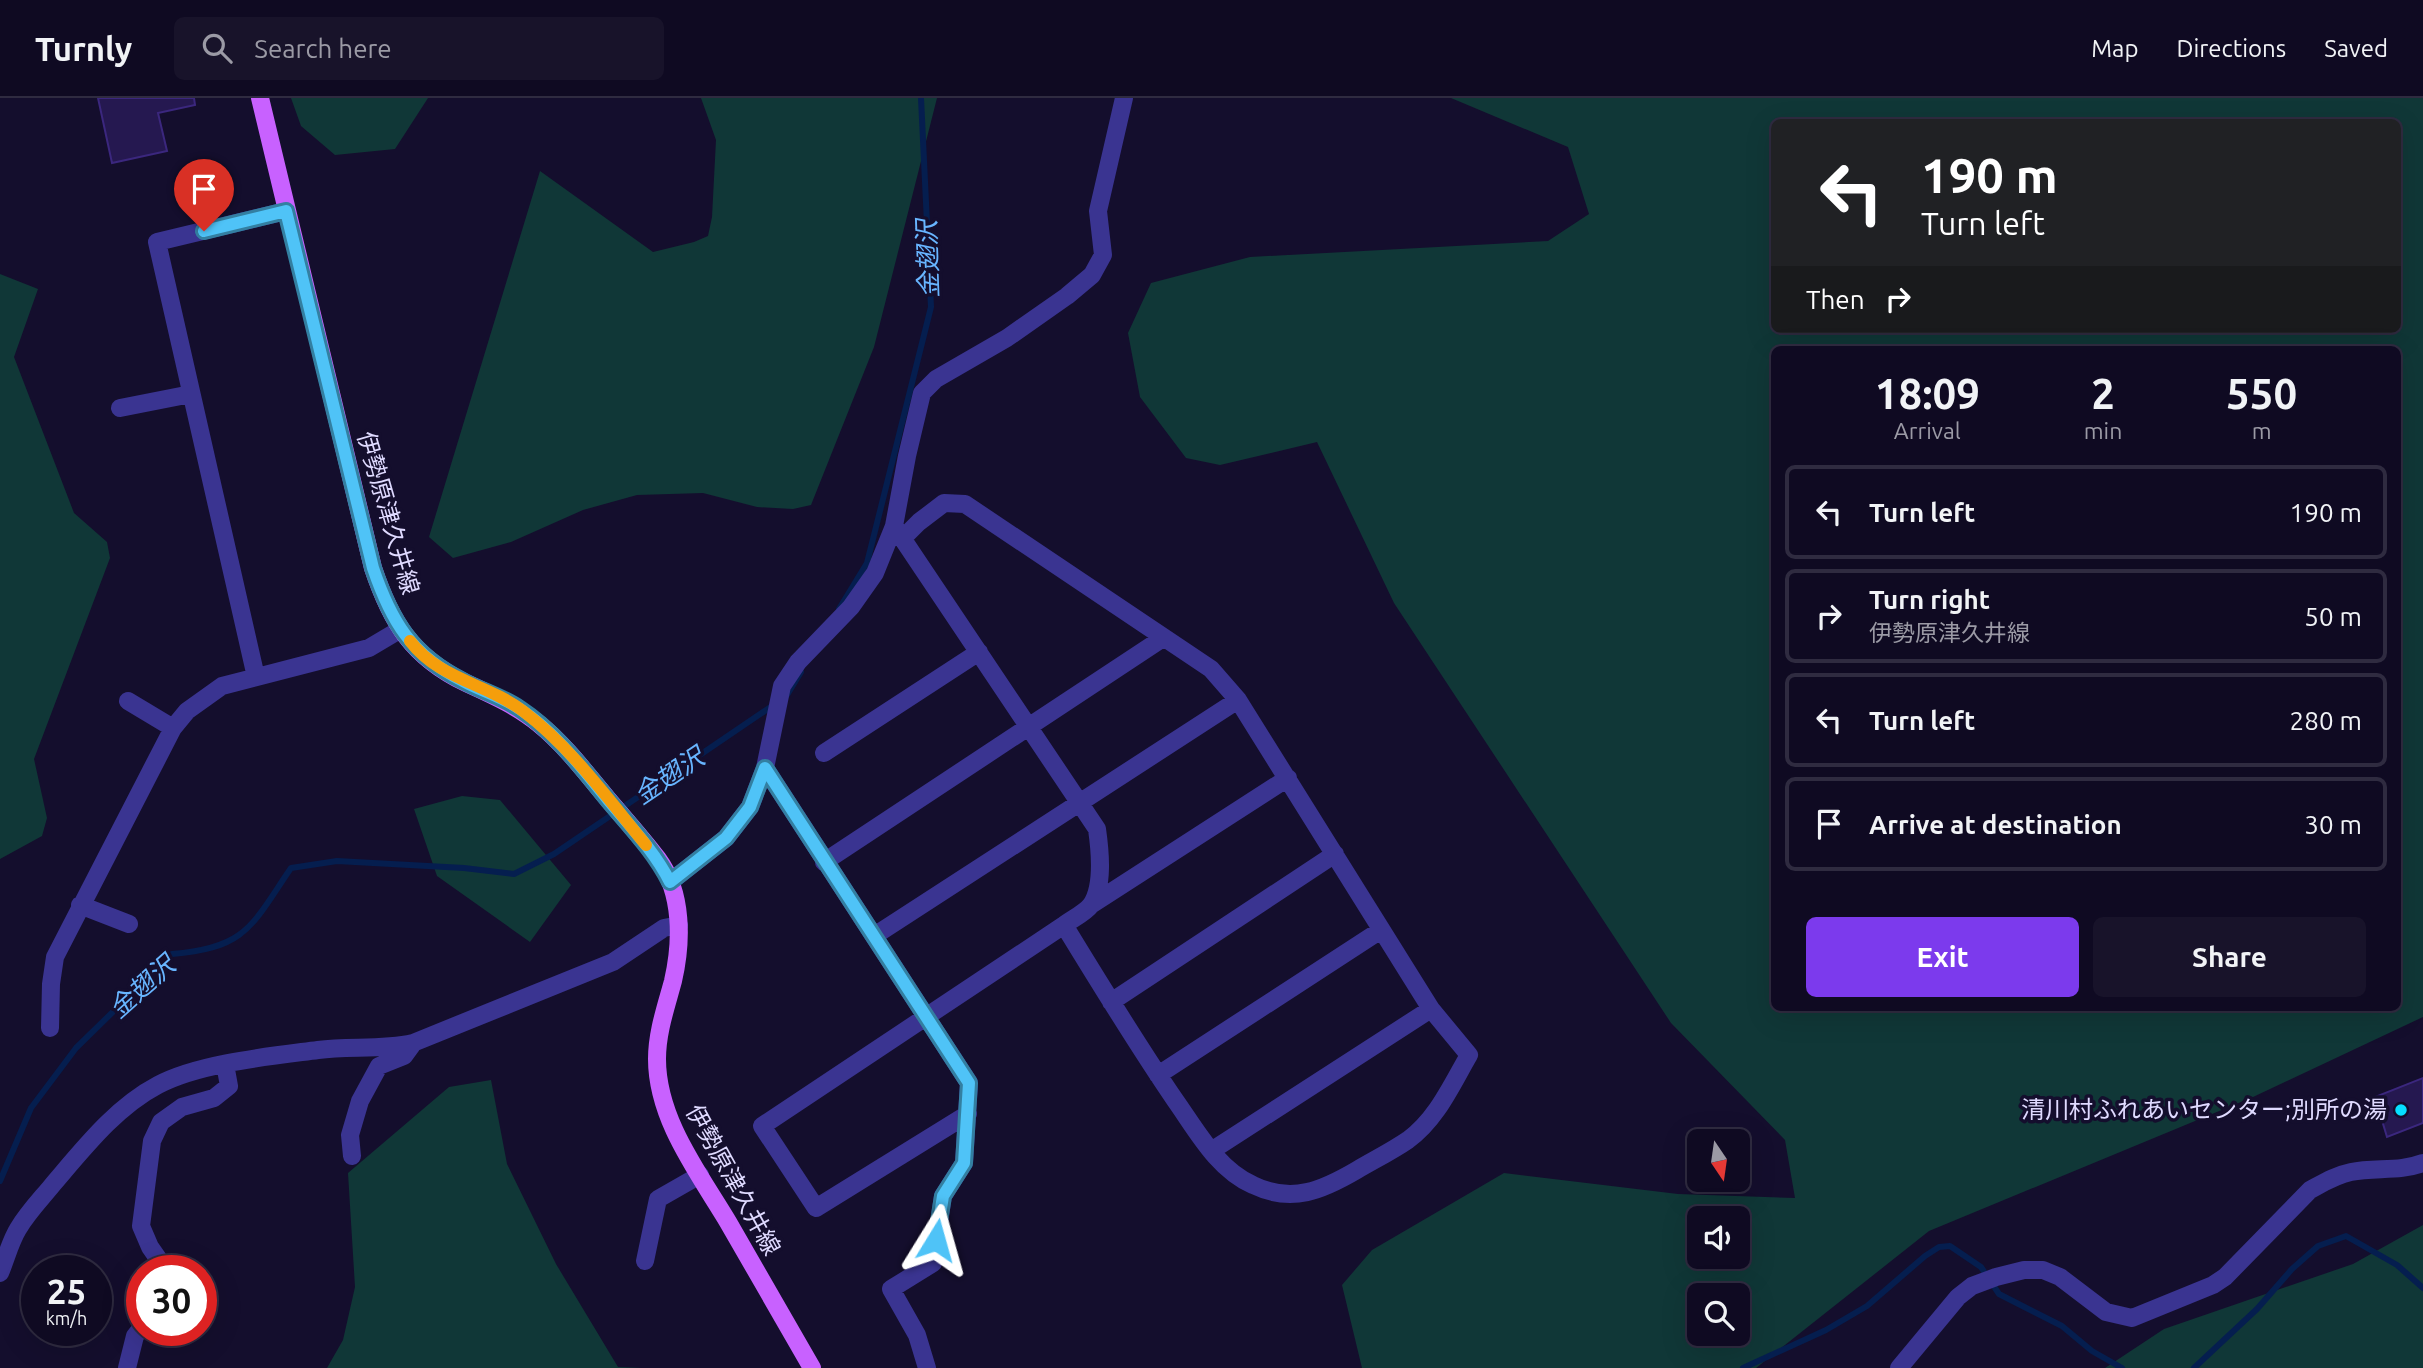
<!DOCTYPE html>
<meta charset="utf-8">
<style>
:root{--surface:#0f0a22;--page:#18132a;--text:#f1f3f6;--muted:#9b9aa5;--line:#2f2b40;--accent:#7c3aed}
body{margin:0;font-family:Ubuntu,"Noto Sans JP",sans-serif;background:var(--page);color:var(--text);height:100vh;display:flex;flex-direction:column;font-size:26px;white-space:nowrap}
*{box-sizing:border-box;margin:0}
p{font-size:23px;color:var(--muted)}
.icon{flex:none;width:38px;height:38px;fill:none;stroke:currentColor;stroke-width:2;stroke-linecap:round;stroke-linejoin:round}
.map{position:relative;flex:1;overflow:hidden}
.sheet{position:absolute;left:1771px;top:248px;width:630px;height:665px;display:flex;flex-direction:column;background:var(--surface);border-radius:10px;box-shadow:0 7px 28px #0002,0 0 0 2px var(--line)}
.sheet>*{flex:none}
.hud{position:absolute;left:1771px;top:21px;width:630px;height:214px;border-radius:10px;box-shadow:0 7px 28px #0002,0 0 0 2px var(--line);background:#202124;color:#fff;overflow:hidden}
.needle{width:46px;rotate:167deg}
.buttons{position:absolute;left:1687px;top:1031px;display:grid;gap:14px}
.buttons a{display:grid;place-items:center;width:63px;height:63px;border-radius:10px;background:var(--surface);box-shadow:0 7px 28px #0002,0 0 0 2px var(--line);font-size:35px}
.speed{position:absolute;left:21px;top:1157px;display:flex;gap:14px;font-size:35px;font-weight:700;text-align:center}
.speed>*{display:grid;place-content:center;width:91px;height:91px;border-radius:50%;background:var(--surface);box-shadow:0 7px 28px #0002,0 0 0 2px var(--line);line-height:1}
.speed small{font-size:18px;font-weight:400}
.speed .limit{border:10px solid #d22;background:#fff;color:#111}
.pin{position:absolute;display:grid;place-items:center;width:60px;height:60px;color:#fff;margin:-72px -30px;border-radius:50% 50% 50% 0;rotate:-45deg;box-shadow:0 0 7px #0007}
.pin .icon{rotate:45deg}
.me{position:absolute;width:77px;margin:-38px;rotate:8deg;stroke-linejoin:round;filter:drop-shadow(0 0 5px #0008)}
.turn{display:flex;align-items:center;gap:24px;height:147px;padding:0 35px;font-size:32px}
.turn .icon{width:91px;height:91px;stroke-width:2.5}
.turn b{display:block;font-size:49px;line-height:60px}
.then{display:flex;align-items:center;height:66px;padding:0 35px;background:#0003;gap:14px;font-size:26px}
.eta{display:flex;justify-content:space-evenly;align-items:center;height:119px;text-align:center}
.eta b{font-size:42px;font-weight:600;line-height:49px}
.primary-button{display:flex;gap:14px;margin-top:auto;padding:14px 35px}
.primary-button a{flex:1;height:80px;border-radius:10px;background:var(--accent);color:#fff;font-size:28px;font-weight:600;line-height:80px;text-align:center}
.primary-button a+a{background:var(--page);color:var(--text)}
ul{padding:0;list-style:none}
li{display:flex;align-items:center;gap:21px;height:94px;margin:0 14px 10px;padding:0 21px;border:4px solid var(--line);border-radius:10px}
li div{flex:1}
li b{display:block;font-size:26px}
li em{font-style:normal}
header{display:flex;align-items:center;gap:42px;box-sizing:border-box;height:98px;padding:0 35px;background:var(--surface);border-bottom:2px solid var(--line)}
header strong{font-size:33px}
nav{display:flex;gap:38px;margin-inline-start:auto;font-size:24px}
.search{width:490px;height:63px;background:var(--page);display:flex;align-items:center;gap:18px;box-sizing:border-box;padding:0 24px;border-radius:10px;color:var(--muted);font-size:26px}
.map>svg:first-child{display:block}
.green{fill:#103737;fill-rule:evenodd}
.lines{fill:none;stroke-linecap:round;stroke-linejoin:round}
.stream{stroke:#051e4f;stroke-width:6}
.building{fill:#251850;stroke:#3b277e;stroke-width:2}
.street{stroke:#3a3491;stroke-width:18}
.primary{stroke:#c861ff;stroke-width:18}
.route-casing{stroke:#337fa1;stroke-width:18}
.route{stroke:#4fc3f7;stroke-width:12}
.slow{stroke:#f59e0b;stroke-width:12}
.poi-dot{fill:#06dfff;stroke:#140e2d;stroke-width:2.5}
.labels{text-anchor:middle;stroke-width:7;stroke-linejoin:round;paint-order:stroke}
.street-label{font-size:24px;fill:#dfdaff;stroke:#140e2d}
.poi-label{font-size:24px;fill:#dfdaff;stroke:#140e2d;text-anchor:end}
.water-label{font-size:26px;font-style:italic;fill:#68b5ff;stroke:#140e2d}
</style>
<header>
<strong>Turnly</strong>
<div class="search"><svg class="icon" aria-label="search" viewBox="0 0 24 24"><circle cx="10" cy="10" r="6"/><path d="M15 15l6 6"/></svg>Search here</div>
<nav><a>Map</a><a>Directions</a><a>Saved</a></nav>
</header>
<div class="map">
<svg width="2423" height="1270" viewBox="0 0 2423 1270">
<rect width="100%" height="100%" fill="#140e2d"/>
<path class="green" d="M291,0h137l-33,51 -60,6 -34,-29z
M701,0h236l-63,249 -63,158 -18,4 -36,-2 -54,-14 -66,2 -54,15 -72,32 -58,16 -24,-21 111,-366 113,81 41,-10 14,-6 4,-19 4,-77z
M1451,0h972v919l-170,80 -324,134 -173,137h-394l-20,-83 30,-35 132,-77 174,21 117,4 -10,-58 -114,-117 -277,-420 -77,-161 -97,23 -34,-7 -46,-61 -12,-64 23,-50 99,-26 298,-16 41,-27 -21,-67zM2398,24v207h-624v-207zM2398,252v658h-624v-658zM1738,1120v38h-39v-38zM1738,1197v39h-39v-39z
M0,176l38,15 -24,68 60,156 33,29 3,16 -76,201 13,59 -5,18 -42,23z
M462,698l38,4 71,85 -41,57 -93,-66 -23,-67z
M491,982l16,84 49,100 62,103 24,1h-315l16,-28 12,-53 -7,-114 101,-86z
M2423,1127v143h-318l59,-39 189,-65z"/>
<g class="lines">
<path class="stream" d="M839,511l28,-46 64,-256 -10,-209
M787,597l14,-23
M0,1083l31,-73 45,-60 96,-94c75,-6 80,-29 119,-86l46,-7 127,7 50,6 40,-20 221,-150
M1743,1270l83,-38 41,-24 58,-50 14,-9 11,-1 31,21 18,27 63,32 30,25 30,17
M2194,1270l63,-59 35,-40 26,-23 28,-10 51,29 26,23"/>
</g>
<path class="building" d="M98,0h96l1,7 -37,8 9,38 -55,12z
M2423,980v45l-36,14 -12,-40z"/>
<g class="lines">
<path class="street" d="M120,310l71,-14
M894,428l203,303c3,21 7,57 -6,76 -6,8 -19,14 -27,20l-302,201 54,82 152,-94
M903,440l16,-16 25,-19 21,1 246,165 27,31 193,309 38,46c-17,29 -32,64 -61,85 -16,11 -34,20 -51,30 -34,20 -65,34 -104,15 -36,-16 -56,-54 -78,-85 -39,-57 -75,-116 -111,-175
M256,579l-99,-435 129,-31
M128,603l45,27
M824,655l155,-101
M765,670l204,315 -5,80 -21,33 -10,67 -42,26 26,46 10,33
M824,764l339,-224
M670,784l56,-44 24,-31 15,-39 17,-82 16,-24 53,-55 24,-34 19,-47 13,-70 15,-63 14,-14 71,-41 60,-42 25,-21 11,-20 -5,-44 26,-113
M80,807l49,19
M1091,807l197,-127
M874,838l364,-236
M1111,904l224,-148
M50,930l1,-44 4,-27 118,-229 14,-17 35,-25 147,-38 32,-19
M1158,977l223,-145
M1211,1053l220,-142
M352,1058l-2,-21 10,-34 19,-35 25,-10 8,-11
M645,1163l13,-62 42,-24
M166,1172l-16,-23 -9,-21 11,-85 9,-19 21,-15 32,-9 15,-12 -4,-22
M0,1175c6,-14 10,-31 18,-44 10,-17 24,-31 36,-46 30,-35 62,-76 104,-98 41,-22 114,-29 160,-35 32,-4 64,0 95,-7l200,-81 51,-34 15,-3
M127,1270l8,-32 7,-9
M1899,1270l59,-71 14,-11 24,-9 28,-7h19l17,7 46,35 26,6 81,-33 12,-8 85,-87c13,-7 26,-15 41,-18 24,-5 49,0 72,-9"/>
<path class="primary" d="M260,0l113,470c18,54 39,89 93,115 26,12 51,23 73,41 26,21 47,49 68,74 17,20 35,40 51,61 25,34 24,83 15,122 -7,26 -16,51 -16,78 0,60 41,113 71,163 28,48 56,97 84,146"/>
</g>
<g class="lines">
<defs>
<path id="route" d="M204,133l82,-20 87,357c18,53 38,87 90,113 18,10 40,16 57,28 35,23 63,60 89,92 22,26 46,51 61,81l56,-44 24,-31 15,-39 204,315 -5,80 -21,33 -7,44"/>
</defs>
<use href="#route" class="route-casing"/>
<use href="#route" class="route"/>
<path class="slow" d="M410,543c30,39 76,42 113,70 48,36 85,88 123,134"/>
</g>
<circle class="poi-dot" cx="2401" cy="1012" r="7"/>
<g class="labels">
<g class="street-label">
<text transform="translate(388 415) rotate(74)" y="8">伊勢原津久井線</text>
<text transform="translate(733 1082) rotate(61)" y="8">伊勢原津久井線</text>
</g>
<g class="poi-label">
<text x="2387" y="1020">清川村ふれあいセンター;別所の湯</text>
</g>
<g class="water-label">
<text transform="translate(928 161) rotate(-92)" y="9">金翅沢</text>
<text transform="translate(669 678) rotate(-34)" y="9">金翅沢</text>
<text transform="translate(142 889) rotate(-42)" y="9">金翅沢</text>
</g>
</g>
</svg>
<div class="buttons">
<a><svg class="needle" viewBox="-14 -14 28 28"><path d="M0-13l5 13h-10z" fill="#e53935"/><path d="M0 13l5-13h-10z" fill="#9b9aa5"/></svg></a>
<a><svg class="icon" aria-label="sound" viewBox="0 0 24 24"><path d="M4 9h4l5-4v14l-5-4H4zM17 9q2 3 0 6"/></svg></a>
<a><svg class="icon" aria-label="search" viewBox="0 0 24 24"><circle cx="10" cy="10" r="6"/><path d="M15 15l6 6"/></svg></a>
</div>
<div class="speed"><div>25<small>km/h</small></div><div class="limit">30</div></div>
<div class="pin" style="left:204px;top:133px;background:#d93025"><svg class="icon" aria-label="arrive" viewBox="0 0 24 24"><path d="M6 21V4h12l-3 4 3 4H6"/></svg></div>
<svg class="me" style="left:936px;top:1142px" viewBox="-20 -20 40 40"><path d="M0-17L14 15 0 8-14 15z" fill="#4fc3f7" stroke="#fff" stroke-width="4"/></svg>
<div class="hud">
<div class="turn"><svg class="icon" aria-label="left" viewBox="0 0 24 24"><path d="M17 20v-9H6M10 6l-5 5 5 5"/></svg><div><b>190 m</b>Turn left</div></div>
<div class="then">Then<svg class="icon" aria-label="right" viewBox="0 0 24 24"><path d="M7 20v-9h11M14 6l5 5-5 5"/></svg></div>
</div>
<section class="sheet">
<div class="eta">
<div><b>18:09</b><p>Arrival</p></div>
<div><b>2</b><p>min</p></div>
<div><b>550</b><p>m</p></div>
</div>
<ul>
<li><svg class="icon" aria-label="left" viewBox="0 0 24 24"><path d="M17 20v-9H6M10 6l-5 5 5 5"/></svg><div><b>Turn left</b></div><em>190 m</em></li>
<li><svg class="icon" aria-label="right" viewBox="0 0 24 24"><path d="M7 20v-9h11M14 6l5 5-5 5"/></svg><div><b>Turn right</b><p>伊勢原津久井線</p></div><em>50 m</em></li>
<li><svg class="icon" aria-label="left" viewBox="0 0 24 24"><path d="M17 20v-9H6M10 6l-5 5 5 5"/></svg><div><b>Turn left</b></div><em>280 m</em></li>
<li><svg class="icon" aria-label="arrive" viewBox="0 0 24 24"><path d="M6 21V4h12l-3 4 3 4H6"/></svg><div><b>Arrive at destination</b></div><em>30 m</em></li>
</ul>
<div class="primary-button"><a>Exit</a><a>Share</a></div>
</section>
</div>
